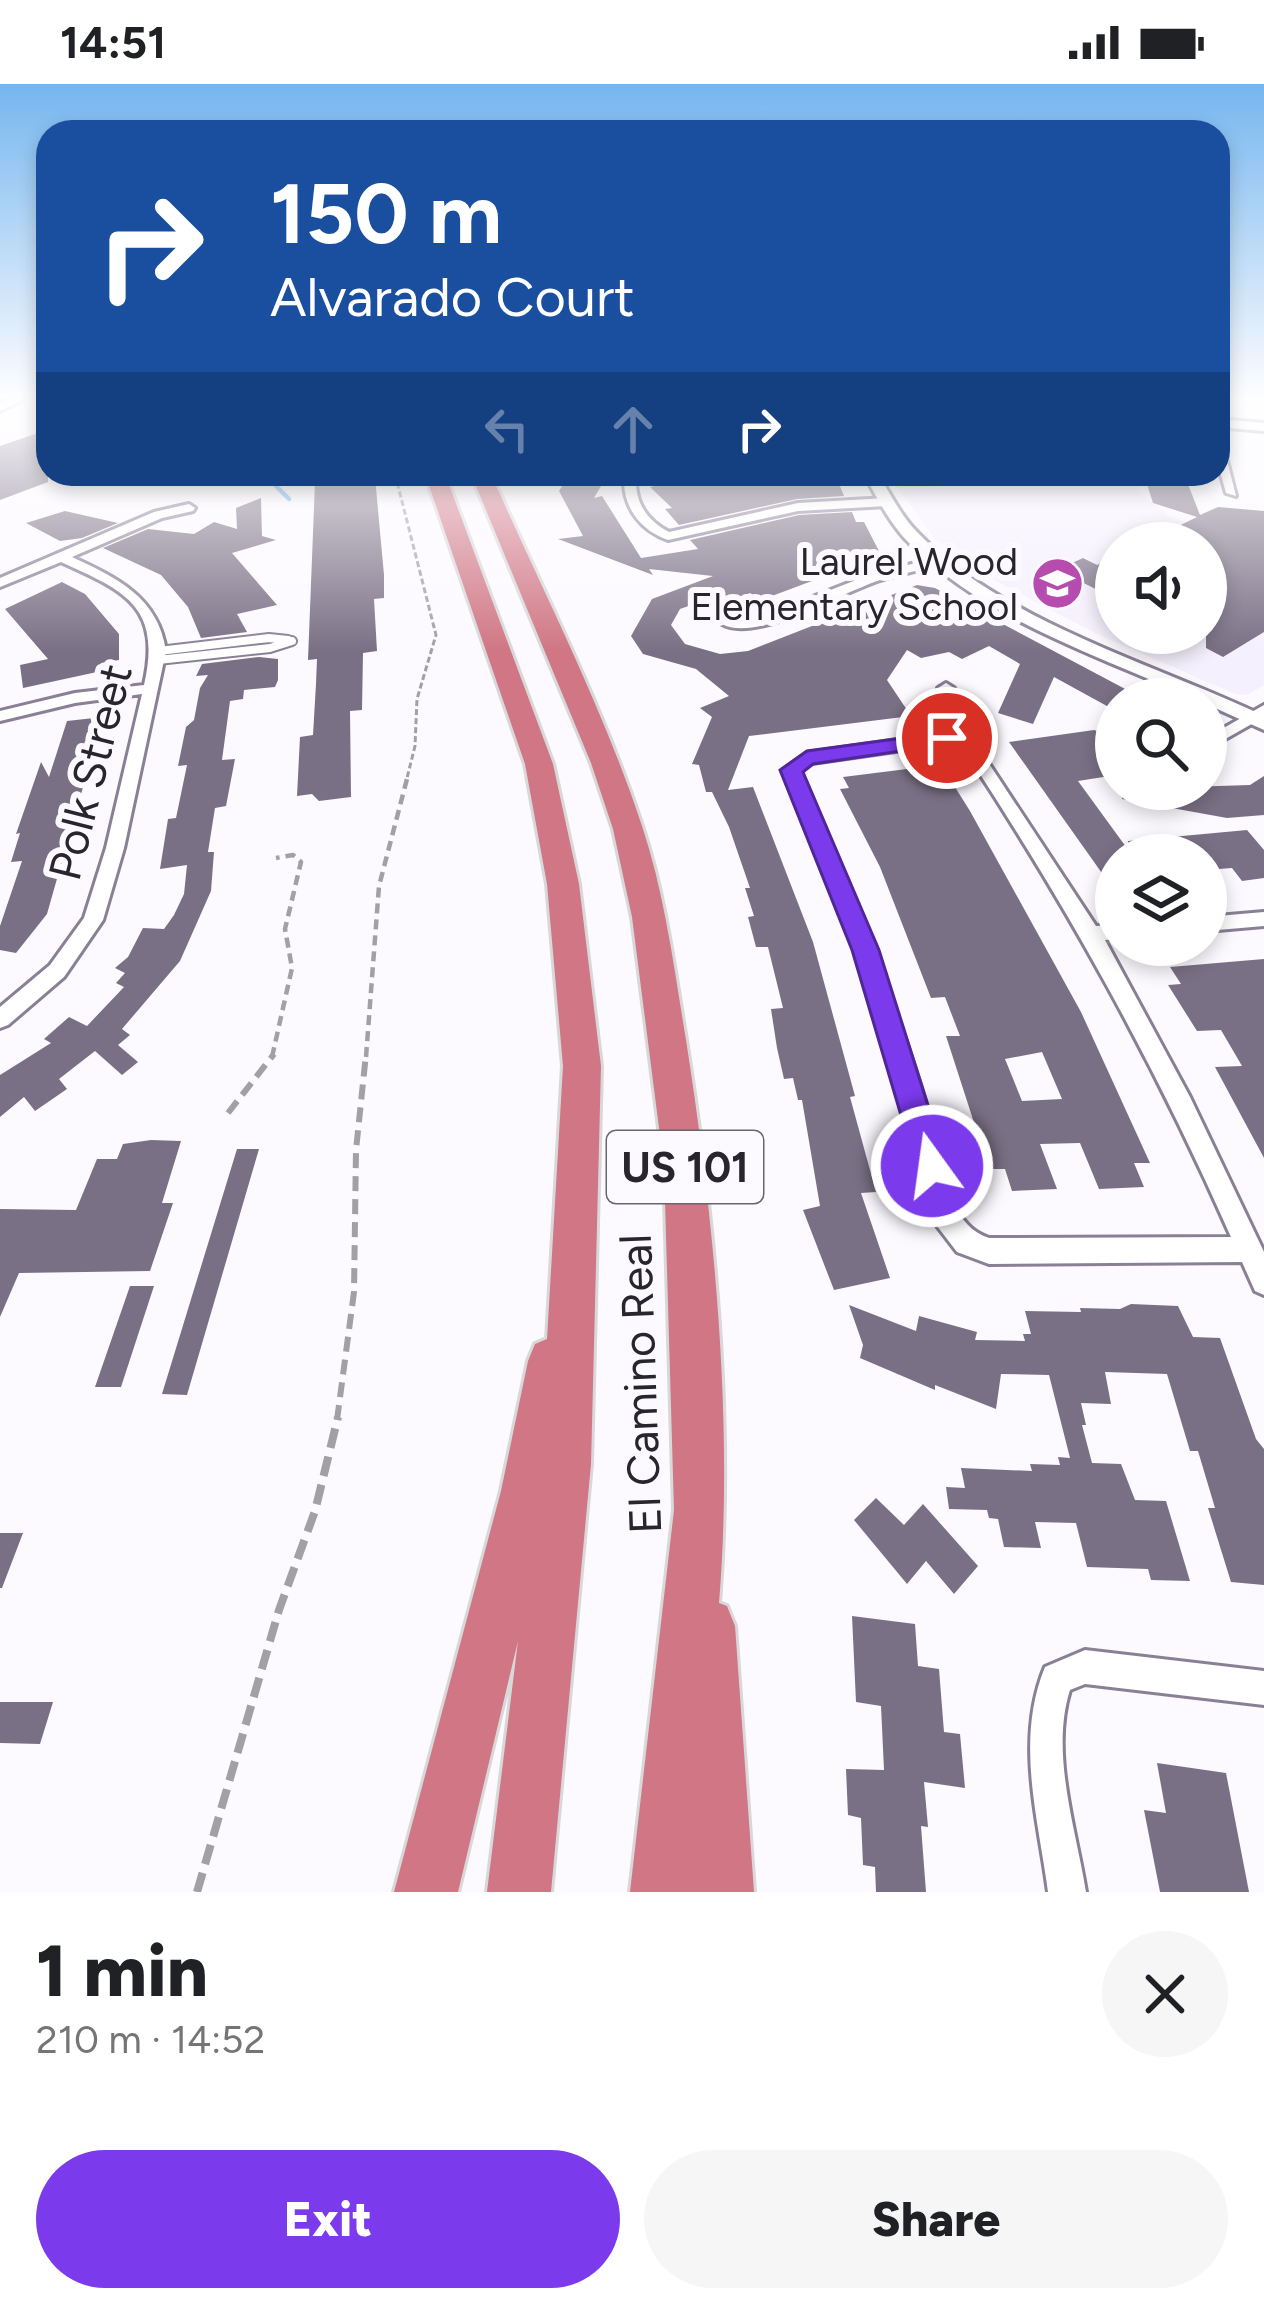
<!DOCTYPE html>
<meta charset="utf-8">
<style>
:root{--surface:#fff;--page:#f6f6f6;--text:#202124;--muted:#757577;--accent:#7c3aed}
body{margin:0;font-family:Figtree,sans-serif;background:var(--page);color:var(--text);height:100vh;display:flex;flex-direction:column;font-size:45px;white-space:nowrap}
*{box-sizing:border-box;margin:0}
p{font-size:39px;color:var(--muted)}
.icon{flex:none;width:66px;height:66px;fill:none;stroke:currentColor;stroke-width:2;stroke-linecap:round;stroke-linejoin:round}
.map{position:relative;height:1808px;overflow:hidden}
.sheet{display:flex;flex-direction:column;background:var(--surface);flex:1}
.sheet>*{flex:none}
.guide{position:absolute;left:36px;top:36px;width:1194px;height:366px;border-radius:36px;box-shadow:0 6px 18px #0003;background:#1a4fa0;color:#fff;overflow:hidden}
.buttons{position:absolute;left:1095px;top:438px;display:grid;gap:24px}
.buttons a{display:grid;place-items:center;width:132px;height:132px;border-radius:50%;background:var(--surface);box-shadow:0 6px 18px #0003;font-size:60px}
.pin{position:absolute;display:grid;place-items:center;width:102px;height:102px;color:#fff;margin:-51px;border:6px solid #fff;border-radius:50%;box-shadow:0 3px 12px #0007}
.me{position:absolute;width:132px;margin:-66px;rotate:346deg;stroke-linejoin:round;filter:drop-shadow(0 0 9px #0008)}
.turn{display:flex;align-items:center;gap:42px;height:252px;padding:0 36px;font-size:54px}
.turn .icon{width:156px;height:156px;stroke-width:2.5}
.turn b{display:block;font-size:84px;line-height:102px}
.lanes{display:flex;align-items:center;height:114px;padding:0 36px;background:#0003;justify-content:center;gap:60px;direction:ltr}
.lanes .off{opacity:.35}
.round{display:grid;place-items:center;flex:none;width:126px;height:126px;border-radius:63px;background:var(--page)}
.headline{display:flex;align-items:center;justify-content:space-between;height:204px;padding:0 36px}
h1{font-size:72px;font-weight:800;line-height:90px}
.action{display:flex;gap:24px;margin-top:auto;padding:24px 36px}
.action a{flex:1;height:138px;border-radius:72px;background:var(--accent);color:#fff;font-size:48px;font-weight:800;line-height:138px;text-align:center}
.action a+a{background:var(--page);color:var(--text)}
.status{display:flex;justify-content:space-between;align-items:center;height:84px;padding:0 60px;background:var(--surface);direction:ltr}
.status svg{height:33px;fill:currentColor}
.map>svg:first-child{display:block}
.built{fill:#f5f0fd;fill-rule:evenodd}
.green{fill:#ddf7b5}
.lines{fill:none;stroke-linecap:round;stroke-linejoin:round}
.stream{stroke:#69b8f9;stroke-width:4.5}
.building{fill:#7a7085;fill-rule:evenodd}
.lane-casing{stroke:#8a8096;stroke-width:12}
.street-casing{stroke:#8a8096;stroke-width:6}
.secondary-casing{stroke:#8a8096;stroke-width:6}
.highway-casing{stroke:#d8d8d9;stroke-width:6}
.path-far3{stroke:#a29fa5;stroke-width:3;stroke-dasharray:6 3;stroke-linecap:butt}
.path-far2{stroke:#a29fa5;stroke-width:4.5;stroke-dasharray:10 6;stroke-linecap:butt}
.path-far1{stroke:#a29fa5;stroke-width:6;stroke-dasharray:15 8;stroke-linecap:butt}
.path{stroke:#a29fa5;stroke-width:8;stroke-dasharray:20 9;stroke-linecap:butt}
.lane{stroke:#fff;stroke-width:8}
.street{fill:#fff;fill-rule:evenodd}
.secondary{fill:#fff;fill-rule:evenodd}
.highway{fill:#d07684;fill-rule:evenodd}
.route{fill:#7c3aed;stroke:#51269a;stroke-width:3}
.labels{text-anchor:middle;stroke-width:12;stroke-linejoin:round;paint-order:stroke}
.far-poi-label{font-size:39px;fill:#29252d;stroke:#fcfaff;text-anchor:end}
.shield{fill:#fcfaff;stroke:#68656c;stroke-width:3}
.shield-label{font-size:42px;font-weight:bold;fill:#29252d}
.street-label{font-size:45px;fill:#29252d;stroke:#fcfaff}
</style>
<div class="status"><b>14:51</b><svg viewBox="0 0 49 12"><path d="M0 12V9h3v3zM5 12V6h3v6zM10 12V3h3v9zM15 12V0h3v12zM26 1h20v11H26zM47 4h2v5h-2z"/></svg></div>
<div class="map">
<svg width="1264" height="1808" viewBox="0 0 1264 1808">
<rect width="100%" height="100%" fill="#fcfaff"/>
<path class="built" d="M1136,394l5,16 28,22 95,38v131l-17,10 -12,-1 -140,-61 -105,-55 -55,-39 -37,-51zM1116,459h90v90h-90z"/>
<path class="green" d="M885,390h250l1,4 -238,10z"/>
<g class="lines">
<path class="stream" d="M264,390l25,25"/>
</g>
<path class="building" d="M38,349l10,4v45l-48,18v-54z
M570,390h38l-14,24 8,-2 39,62 57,-9 -8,-9 109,-25 53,-3 4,10h8l17,33 -120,45 -11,-7 -17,7 -13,-5 -40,14 -9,16 14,19 35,10 28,-3 169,-66 18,3 209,111h-28v12l-62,-34 -21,47 -35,-11 22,-49 -31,-18 -27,13 -13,-7 -28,6 -14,-8 -20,30 24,36 -162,20 -21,54 25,-3 60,155 42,154 -5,1 26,95 -15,1 29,85 -56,12 -31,-80 17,-4 -18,-106h-4l-5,-22 -9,1 -7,-31 -6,-39 12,-1 -15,-61h-12l-8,-30 6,-1 -9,-28h5l-21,-61 -17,-35h-6l-7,-27 -7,-1 20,-47 -12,-9 29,-12 -33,-27 -53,-15 -12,-18 21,-37 61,-23 -64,-7 4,6 -95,-36 25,-3 -24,-45z
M690,390h134l1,6 12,-1 7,17 -47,3 -118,26 -14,-16 7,-1 -22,-21 44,-8z
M1155,390h29l16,41 18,-8 46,4v121l-41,25 -17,-9v-105h-62l53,-26 -44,-14 -7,-22 11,1z
M375,393l9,98v23l-10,1 3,52 -14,2 -1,57 -12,1 1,86 -32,4 -7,-7 -15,2 3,-59 13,-2 3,-51 1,-25 -9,1 7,-178z
M261,414l1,38 14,4 -44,13 45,52 -40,9 10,18 -46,6 -13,-31 -27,-32 -58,-27 45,-19 46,5 20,-12 23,7 -1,-21z
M65,427l53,12 -36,15 -22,3 -34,-18z
M1116,472v43l-59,-29 26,-12 14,7z
M62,498l23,12 34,40v26l-18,3 -4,9 -74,16 -3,-23 28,-6 -43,-50z
M259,573l19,2v21l-3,7 -31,3 -1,9 -13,2 -8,59 13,-1 -9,47 -11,2 -7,44h6l-3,39 -31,70 -58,68 8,6 -12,10 20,17 -16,13 -27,-24 -36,28 8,10 -32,22 -11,-14 -24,20v-42l51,-32 -7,-4 25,-22 18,9 37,-39 -8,-4 9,-10 -10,-5 13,-11 15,-29 21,1 10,-14 10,-21 3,-29 -27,4 8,-50 8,-1 11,-53 -9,1 8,-39 8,-7 6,-32 8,-13 -12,1 6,-12z
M103,633l-56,197 -31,39 -16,-3v-24l22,-65 -11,1 9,-29 -4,1 25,-72 8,15 18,-56z
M1094,646l22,7v38l-38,6 51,70 -1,-10 119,-11 17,20v28l-22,3 -10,-13 -26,2v-15h-90v38l-107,-151z
M931,682l7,11 10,-1 22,35 111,201 69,151h-16l10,24 -45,2 -19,-46 -40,1 17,45 -45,2 -7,-22h-16l-43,-133h14l-15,-39 -14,1 -51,-131 -40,-78 9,-1 -6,-11zM1042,968l20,47 -40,2 -17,-42z
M1264,692v39l-37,3 -105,-19 1,-10 127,-4z
M1264,875v199l-49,-91 27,-1 -21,-36 -24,1 -29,-46 13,-1 -11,-17z
M151,1056l30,1 -19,62h11l-23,68 -131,2 -19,44v-108l76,1 21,-51h20l6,-15z
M237,1065h22l-72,246 -25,-1z
M130,1202h24l-33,101h-26z
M1131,1220l47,2 15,31 27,1 36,101 8,10v136l-33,-3 -23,-74h7l-17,-57h-8l-23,-77 -62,-2 6,32 -30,-1 5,22h-4l10,38 29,1 14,36 31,1 24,80 -39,-1 -3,-11 -61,-2 -11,-44 -41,-1 6,26 -37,-1 -6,-28 -9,-1 -2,-8 -38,-1 -3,-22 19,1 -4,-20 71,3 -2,-7 30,1 -2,-8 12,1 -21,-83 -48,-1 -5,35 -61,-24v5l-75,-32 3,-13 -14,-40 67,26 3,-15 58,16 -2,8 50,1 -2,-7h8l-6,-23 56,1 -1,-4 40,1z
M876,1414l28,27 19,-21 55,62 -24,28 -28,-33 -19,23 -53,-64z
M0,1449h23l-21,55h-2z
M852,1532l63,8 3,42 21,3 5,63 16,2 5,54 -41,-6 4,45 -7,-1 5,66h-50l-1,-25 -12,-2 -2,-47 -13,-3 -2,-46 38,1 -3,-64 -25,-4z
M0,1618h53l-13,42 -40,-1z
M1157,1679l69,10 23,119h-89l-16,-82 22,3z"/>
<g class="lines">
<defs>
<path id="lane" d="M159,567l110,-13 19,2
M158,576l112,-12 22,-7"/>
<path id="street" d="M12,315h12l-24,12v-7z
M1218,358l5,3 13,51 -10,-3 -8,-29z
M635,390h14l-13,10c1,23 14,38 33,48l129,-29 89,-5 6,4 -6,4 -89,5 -130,29c-26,-9 -43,-30 -44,-57z
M189,420l6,4 -2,3 -31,7 -90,39c45,21 86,40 94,94l-42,197 -21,72 -39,57 -56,48 -8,3v-21l50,-42 34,-47 22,-70 36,-154 -67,9 -75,18v-10l75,-18 69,-8c18,-79 -19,-94 -83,-123l-61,25v-9l154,-66z
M939,473l5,1v6c-21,5 -43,10 -64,16 -37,12 -124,63 -158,44l7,-4 30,-2 110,-43z
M946,599l8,5 -1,21 143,217 20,-1v14l-11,1 85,157 74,155v43l-9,-4 -13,-29 -253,2 -32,-12 -23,-30 -33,-133 -46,-139 -72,-180 24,-17 146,-21 -16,-23 1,-21zM959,658c107,162 193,316 272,495l-242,1c-36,-12 -39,-50 -48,-83 -36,-132 -88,-257 -141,-384l12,-8z
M1264,621v12l-58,33v-12z
M1264,828v14l-58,5v-14z
M1085,1566l179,21v34l-179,-21 -15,6c-20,63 6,139 16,202h-38c-10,-75 -33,-152 -3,-225z"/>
<path id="secondary" d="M1218,335l46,4v8l-46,-4z
M864,390h14c13,21 24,44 42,61 86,88 235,129 344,181v14l-58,-26v-5h-11c-96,-43 -209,-79 -285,-155 -20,-20 -33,-46 -46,-70z"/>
<path id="highway" d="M425,390h20l108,290 26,120 22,182 -10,398 -40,428h-64l31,-251 -60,251h-64l107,-401 27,-130 7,-17 12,-5 16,-273 -16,-182 -22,-120z
M471,390h20c51,116 111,231 151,352 23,69 32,142 44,214 28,178 48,383 33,563l8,3 8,20 19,266h-124l44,-382 -10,-343 -32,-250 -19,-88 -22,-66z"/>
</defs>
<use href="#lane" class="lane-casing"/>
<use href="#street" class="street-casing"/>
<use href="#secondary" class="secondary-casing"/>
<use href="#highway" class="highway-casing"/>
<path class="path-far3" d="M395,390l41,161 -19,64 -2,47 -8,32
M986,390l6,7 54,-2 -1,-5"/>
<path class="path-far2" d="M272,973l20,-89 -7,-39 16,-67 -8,-7 -17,3
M366,973l13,-171 29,-111"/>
<path class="path-far1" d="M228,1029l46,-59
M337,1336l17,-128 2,-142 10,-96"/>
<path class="path" d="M197,1808l82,-282 36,-99 23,-94"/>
<use href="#lane" class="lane"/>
<use href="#street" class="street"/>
<use href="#secondary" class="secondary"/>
<use href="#highway" class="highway"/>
</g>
<linearGradient id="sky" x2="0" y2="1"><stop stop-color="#75b6ef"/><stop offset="0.55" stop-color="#fefdff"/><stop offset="1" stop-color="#fefdff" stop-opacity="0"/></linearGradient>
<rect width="1264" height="568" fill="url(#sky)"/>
<path class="route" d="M947,648l8,2v9l-142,21 -10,8 76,178 68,216 -4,10 -11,4 -12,-4 -4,-10 -64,-216 -72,-180 27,-19z"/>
<defs>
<symbol id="school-disc" viewBox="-11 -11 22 22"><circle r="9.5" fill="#b54cae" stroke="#fcfaff"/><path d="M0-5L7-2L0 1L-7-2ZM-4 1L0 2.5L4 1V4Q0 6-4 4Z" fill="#fff"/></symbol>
</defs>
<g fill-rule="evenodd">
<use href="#school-disc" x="1028" y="470" width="59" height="59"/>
</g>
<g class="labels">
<g class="far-poi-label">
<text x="1018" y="491">Laurel Wood<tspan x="1018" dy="45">Elementary School</tspan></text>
</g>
<rect class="shield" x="607" y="1047" width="156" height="72" rx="9"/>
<g class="shield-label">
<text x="685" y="1098">US 101</text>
</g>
<g class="street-label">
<text transform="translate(90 688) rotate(-76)" y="16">Polk Street</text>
<text transform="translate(640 1300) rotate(-92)" y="16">El Camino Real</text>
</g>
</g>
</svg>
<div class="buttons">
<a><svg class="icon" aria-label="sound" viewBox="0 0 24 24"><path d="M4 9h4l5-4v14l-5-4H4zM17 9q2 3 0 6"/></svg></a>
<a><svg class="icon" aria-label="search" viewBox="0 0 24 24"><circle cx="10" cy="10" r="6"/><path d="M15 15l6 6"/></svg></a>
<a><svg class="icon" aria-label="layers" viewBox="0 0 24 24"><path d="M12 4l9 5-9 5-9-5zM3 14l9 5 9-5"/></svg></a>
</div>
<div class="pin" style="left:947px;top:654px;background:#d93025"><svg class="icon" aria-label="arrive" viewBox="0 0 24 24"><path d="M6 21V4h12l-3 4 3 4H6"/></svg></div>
<svg class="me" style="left:932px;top:1082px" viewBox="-20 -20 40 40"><circle r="17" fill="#7c3aed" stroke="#fff" stroke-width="3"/><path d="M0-11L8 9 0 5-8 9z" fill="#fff"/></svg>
<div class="guide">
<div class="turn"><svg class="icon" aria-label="right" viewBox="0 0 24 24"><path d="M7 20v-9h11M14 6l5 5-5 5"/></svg><div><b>150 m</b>Alvarado Court</div></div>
<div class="lanes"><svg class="icon off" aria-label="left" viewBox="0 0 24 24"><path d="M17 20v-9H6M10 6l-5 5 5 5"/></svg><svg class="icon off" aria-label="ahead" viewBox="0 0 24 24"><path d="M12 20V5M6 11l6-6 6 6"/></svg><svg class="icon" aria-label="right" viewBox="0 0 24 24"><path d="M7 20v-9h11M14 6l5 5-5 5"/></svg></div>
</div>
</div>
<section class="sheet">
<div class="headline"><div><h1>1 min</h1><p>210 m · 14:52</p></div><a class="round"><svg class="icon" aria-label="close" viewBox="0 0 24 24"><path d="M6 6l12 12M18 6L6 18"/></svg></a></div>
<div class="action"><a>Exit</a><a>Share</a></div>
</section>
